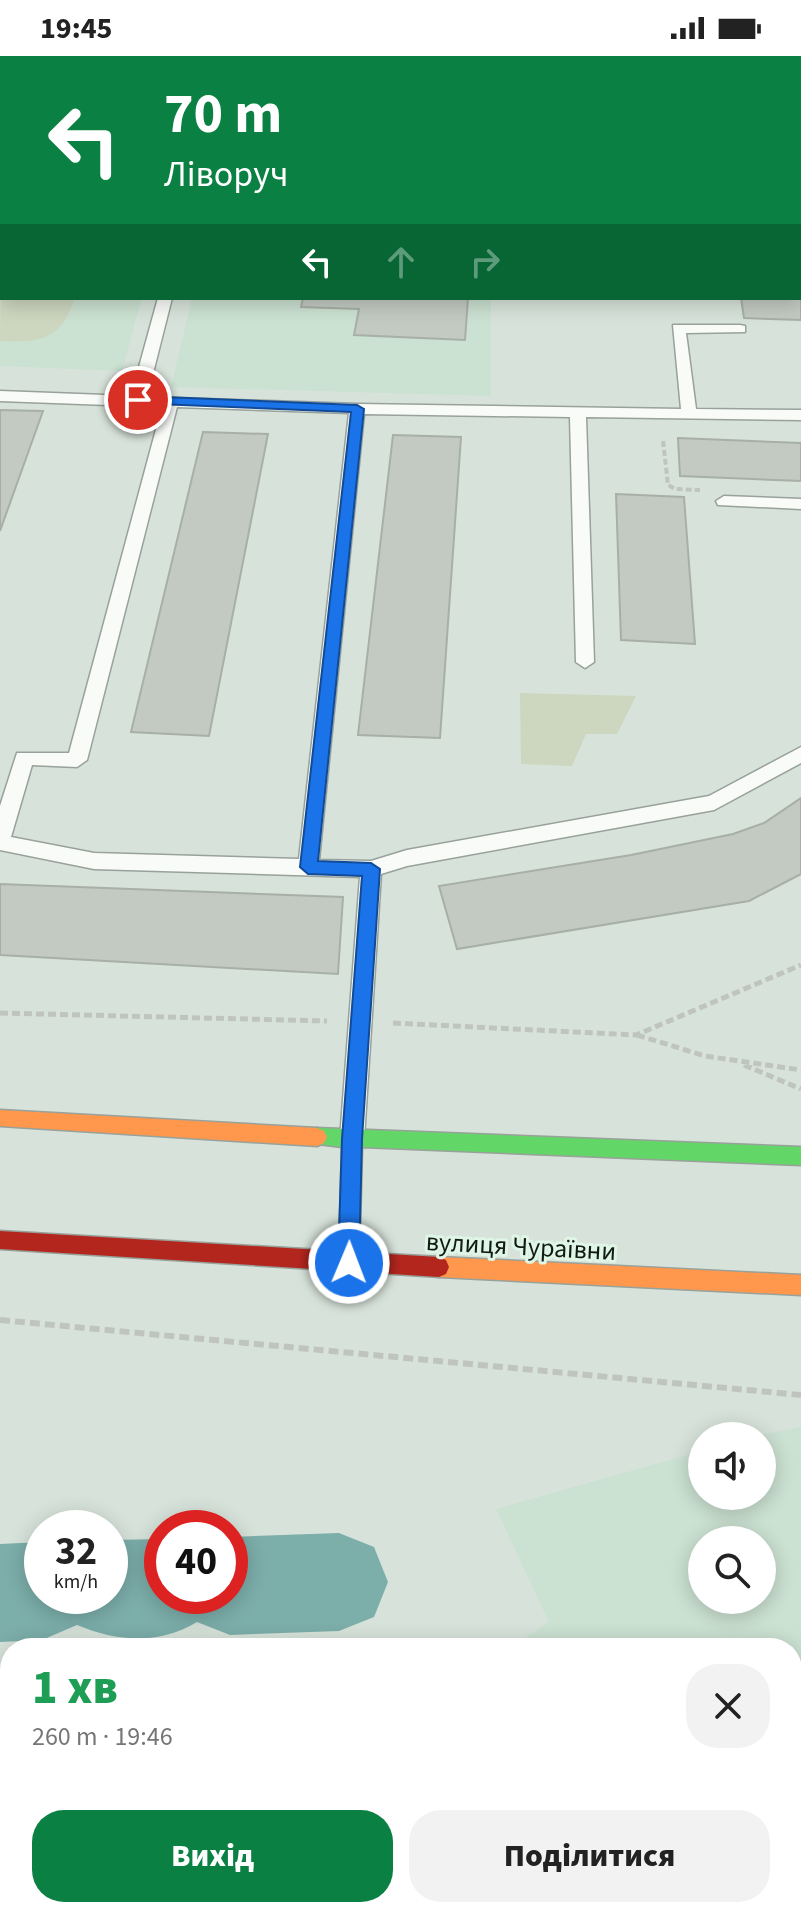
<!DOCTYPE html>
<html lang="uk">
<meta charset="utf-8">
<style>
:root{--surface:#fff;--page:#f2f2f2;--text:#222;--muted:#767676;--accent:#0b8043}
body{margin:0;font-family:"Source Sans 3",sans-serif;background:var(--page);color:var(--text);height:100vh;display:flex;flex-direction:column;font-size:30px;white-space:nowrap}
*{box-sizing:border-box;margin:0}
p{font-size:26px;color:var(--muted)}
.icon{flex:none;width:44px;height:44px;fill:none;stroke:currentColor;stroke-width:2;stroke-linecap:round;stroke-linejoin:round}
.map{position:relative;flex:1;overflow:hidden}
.panel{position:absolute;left:0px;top:1582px;width:802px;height:280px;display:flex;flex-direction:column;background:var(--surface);border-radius:32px 32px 0 0;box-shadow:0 4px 20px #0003}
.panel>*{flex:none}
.banner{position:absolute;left:0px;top:0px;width:802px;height:244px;box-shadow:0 4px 20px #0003;background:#0b8043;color:#fff;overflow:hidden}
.buttons{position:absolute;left:688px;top:1366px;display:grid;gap:16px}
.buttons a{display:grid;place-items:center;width:88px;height:88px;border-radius:50%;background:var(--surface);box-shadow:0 4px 20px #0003;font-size:40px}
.speed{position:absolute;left:24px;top:1454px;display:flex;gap:16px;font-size:40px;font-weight:700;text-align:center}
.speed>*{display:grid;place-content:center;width:104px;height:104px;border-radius:50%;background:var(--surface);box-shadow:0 4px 20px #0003;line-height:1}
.speed small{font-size:20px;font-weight:400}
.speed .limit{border:12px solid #d22;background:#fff;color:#111}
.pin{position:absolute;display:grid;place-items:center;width:68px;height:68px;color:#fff;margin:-34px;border:4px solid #fff;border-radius:50%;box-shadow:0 2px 8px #0007}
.me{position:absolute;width:88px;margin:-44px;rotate:1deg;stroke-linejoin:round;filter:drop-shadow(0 0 6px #0008)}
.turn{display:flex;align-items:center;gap:28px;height:168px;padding:0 32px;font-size:36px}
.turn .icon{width:104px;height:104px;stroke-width:2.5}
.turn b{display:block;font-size:56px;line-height:68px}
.lanes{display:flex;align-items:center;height:76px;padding:0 32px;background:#0003;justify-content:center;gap:40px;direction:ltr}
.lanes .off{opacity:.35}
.round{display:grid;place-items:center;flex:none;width:84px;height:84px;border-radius:32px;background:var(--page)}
.overview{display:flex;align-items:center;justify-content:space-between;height:136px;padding:0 32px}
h1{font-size:48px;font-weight:800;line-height:60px;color:#1e9e55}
.action{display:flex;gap:16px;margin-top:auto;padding:16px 32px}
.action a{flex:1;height:92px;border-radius:32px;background:var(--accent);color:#fff;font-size:32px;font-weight:800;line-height:92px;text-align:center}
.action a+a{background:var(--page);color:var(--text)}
.status{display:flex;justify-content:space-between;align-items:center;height:56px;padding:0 40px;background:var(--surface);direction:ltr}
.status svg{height:22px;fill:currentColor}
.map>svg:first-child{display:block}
.built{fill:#cbe1d1;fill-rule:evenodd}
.green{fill:#cdd6bf}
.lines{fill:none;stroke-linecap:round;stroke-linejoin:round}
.river{fill:#7caeaa;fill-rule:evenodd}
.building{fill:#c2cac2;stroke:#a8afa7;stroke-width:2}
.lane-casing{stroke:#98a19a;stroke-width:3}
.fast-casing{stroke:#98a19a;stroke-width:3}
.slow-casing{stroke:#98a19a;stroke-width:3}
.jam-casing{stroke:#98a19a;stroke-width:3}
.path-far2{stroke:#c0c4c1;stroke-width:4;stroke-dasharray:6 3;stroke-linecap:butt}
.path-far1{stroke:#c0c4c1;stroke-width:5;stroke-dasharray:8 4;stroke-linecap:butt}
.path{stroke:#c0c4c1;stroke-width:6;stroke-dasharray:10 5;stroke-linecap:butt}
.lane{fill:#f9fbf9;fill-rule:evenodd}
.fast{fill:#63d668;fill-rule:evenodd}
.slow{fill:#ff974d;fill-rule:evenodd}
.jam{fill:#b3261e;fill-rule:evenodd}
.route{fill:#1a73e8;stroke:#114b97;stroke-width:2}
.labels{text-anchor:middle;stroke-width:6;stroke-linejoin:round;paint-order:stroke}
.street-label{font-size:26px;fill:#121a14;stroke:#dff5e5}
</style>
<div class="status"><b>19:45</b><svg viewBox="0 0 49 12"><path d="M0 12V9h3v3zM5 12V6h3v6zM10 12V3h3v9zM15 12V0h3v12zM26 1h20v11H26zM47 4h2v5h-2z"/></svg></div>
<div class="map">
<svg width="801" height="1862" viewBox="0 0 801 1862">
<rect width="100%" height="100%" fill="#d7e3da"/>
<path class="built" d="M0,0h207l-205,2v240h140l-20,73 -122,-5z
M192,242h299v98l-320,-9z
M801,1371v491h-713l16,-10h688v-260h-282l39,-26 -53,-113 206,-58v45h60v-60h-8zM702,1484h60v60h-60z
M0,1732l10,30v90h30l4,10h-44z"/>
<path class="green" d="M2,149v93h73c-14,41 -33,45 -75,43z
M520,637l116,3 -19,38h-31l-14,32 -51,-2z"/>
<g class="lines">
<path class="river" d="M339,1477l35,14 14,35 -14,35 -35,14 -109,4 -33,-13c-38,23 -79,20 -120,3l-35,15 -42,2v-98l42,-2v54h68v-56l52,-1v57h68v-59z"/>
</g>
<path class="building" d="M644,0h82l7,2h-83z
M801,221v43l-57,-2 -3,-20h59z
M303,242h165l-3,42 -111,-5 5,-26 -58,-2z
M0,354l43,1 -43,120z
M203,376l65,2 -59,302 -78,-4z
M393,379l68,2 -21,301 -82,-3z
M678,382l123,5v38l-121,-5z
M616,438l68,3 11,147 -74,-4z
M801,742v76l-52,27 -292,48 -18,-63 192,-31 102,-21 31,-11z
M0,828l343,13 -5,77 -338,-19z"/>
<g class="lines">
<defs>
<path id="lane" d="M225,0h12l-13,2z
M800,161h1v8h-1z
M158,242h14l-25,99 210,7 324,5 -8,-84h67l5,1v6l-59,1 10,76 105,1v10l-215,-3 8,245 -9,6 -9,-6 -6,-245 -206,-3 -45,446 52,1 36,-11 302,-54 92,-49v16l-87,47 -307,56 -26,8 -17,265 -4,7 -8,3 -8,-3 -4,-7 20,-262 -266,-8 -94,-19v-44l17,-53h52l93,-346 -162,-6v-10l131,5zM177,351l172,6 -50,446 -205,-6 -83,-16 21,-72 45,2 10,-7z
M724,440l77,3v10l-83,-4 -2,-4z"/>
<path id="fast" d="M317,1072l484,19v18l-439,-18 -3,116 -3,7 -7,3 -7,-3 -3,-7 3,-116 -32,-4 -3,-6 3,-6z"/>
<path id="slow" d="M0,1054l317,18 7,3 3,6 -3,6 -7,3 -317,-20z
M439,1201l362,18v20l-362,-18 -7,-3 -3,-7 3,-7z"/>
<path id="jam" d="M0,1175l439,26 7,3 3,7 -3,7 -7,3 -439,-28z"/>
</defs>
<use href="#lane" class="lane-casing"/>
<use href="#fast" class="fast-casing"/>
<use href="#slow" class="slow-casing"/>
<use href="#jam" class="jam-casing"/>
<path class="path-far2" d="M663,385l5,44 7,4 25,1"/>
<path class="path-far1" d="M0,957l327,8
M393,967l243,12 165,-70
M637,979l68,21 96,14
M744,1009l57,24"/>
<path class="path" d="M0,1264l801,75"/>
<use href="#lane" class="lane"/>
<use href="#fast" class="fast"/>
<use href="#slow" class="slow"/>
<use href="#jam" class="jam"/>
</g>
<path class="route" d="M138,340l219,9 7,4 -46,452 53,2 9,6 -18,270 -3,124 -3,7 -7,3 -8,-3 -3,-7 4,-124 20,-263 -54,-2 -8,-7 51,-455 -218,-9v-6z"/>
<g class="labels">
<g class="street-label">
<text transform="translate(521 1190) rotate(3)" y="9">вулиця Чураївни</text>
</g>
</g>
</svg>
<div class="buttons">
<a><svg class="icon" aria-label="sound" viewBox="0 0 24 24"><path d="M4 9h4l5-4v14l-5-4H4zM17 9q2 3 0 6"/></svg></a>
<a><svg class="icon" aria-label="search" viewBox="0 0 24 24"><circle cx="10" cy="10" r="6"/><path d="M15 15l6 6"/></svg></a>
</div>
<div class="speed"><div>32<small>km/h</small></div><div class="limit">40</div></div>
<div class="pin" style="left:138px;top:344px;background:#d93025"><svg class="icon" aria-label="arrive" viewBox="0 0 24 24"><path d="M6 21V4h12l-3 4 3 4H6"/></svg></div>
<svg class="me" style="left:349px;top:1207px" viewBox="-20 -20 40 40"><circle r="17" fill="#1a73e8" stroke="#fff" stroke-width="3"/><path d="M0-11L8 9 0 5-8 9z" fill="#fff"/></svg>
<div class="banner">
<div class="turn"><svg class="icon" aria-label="left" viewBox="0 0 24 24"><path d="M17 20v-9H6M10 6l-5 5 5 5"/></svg><div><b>70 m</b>Ліворуч</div></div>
<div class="lanes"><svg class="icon" aria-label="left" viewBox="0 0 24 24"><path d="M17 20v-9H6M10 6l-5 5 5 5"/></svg><svg class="icon off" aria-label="ahead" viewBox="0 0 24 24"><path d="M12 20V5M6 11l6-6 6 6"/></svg><svg class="icon off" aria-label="right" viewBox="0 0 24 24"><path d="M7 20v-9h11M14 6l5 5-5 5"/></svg></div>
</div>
<section class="panel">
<div class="overview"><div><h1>1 хв</h1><p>260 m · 19:46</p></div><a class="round"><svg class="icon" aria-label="close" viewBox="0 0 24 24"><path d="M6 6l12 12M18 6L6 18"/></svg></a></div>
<div class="action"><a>Вихід</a><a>Поділитися</a></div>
</section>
</div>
